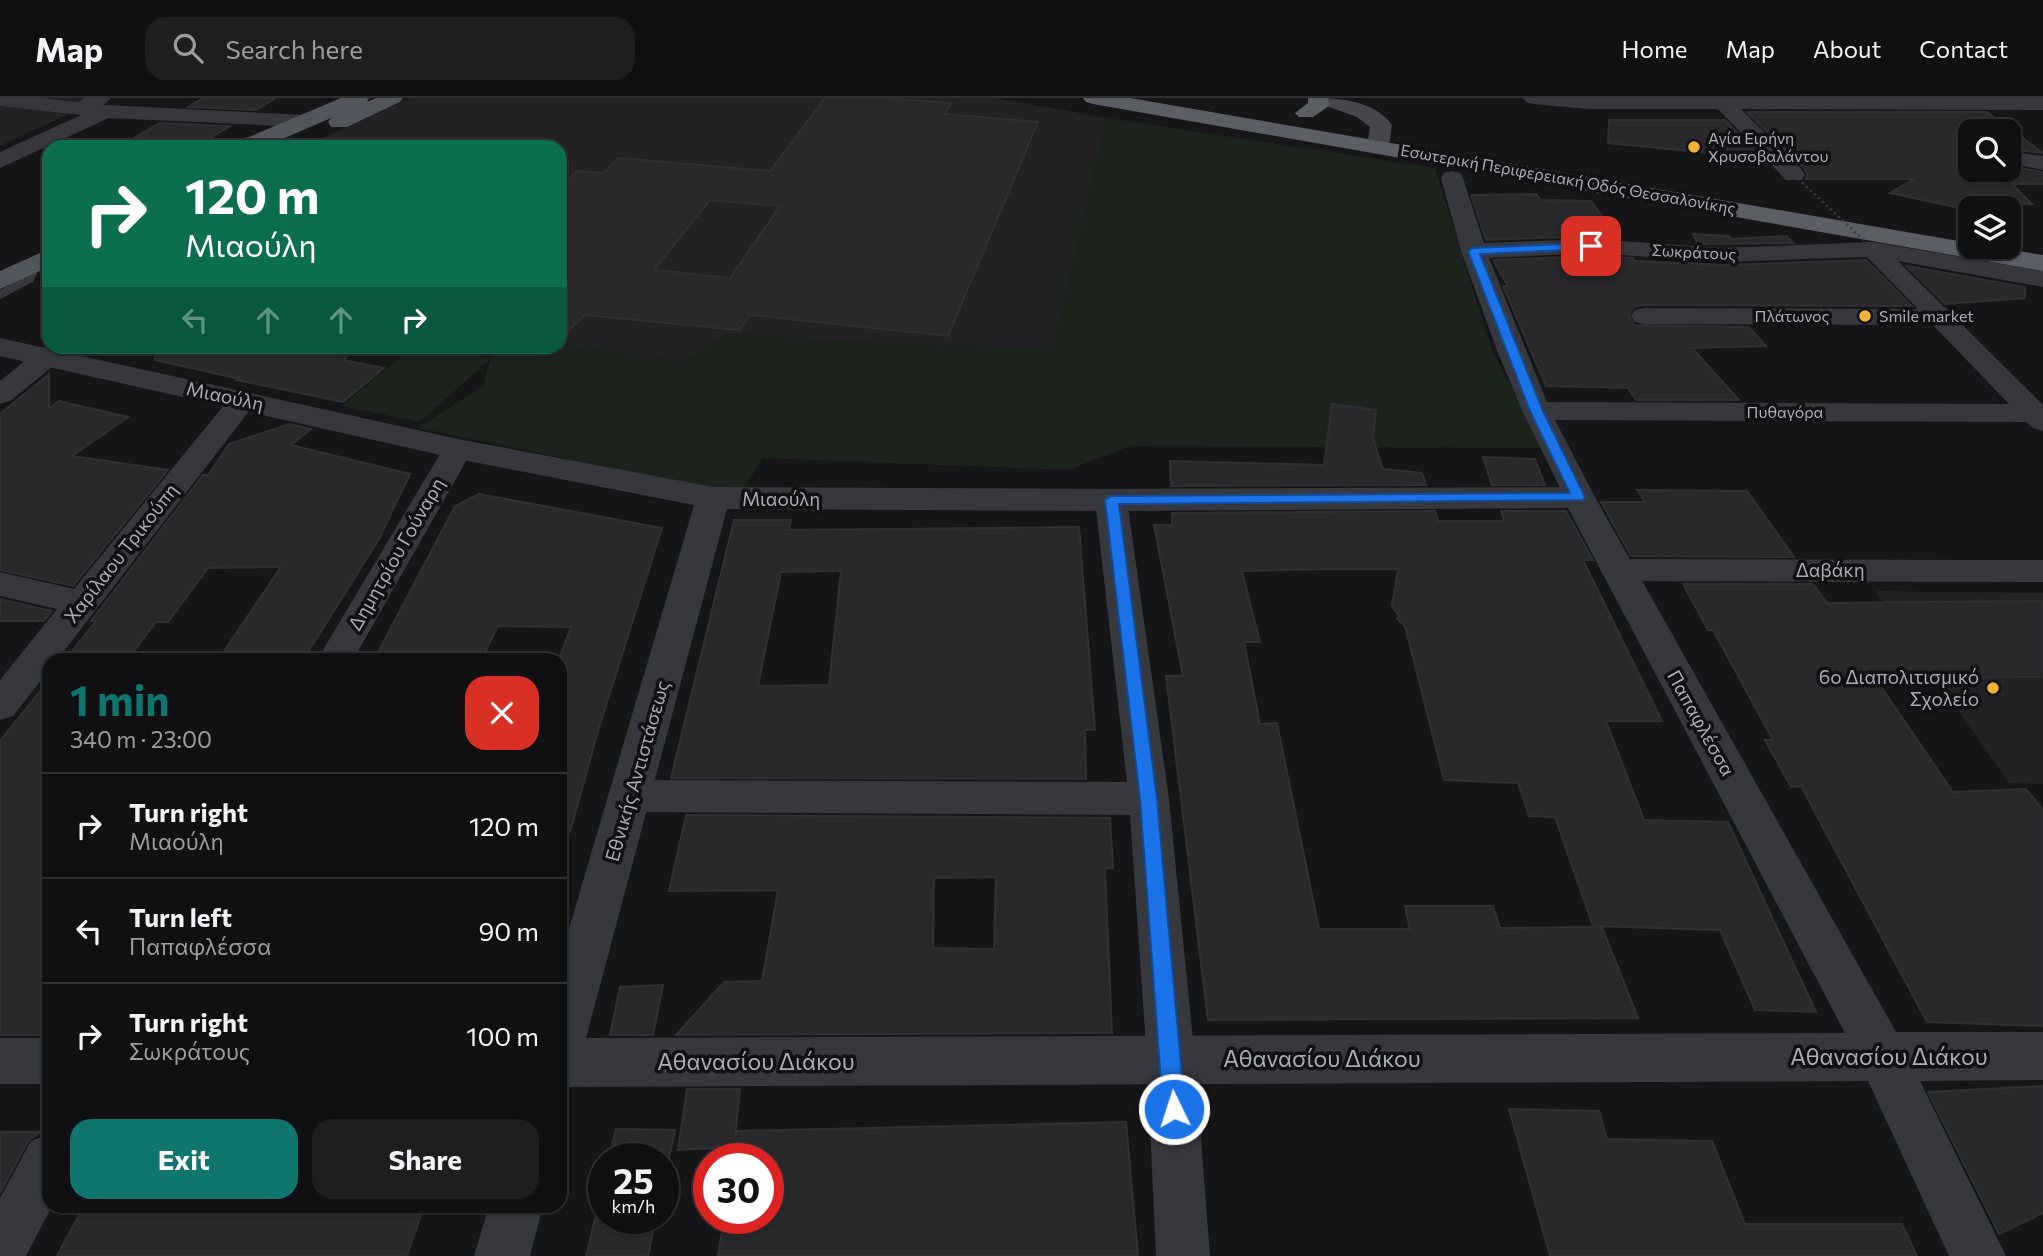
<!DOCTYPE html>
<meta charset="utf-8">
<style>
:root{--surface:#101012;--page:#1e1e20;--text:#f1f3f6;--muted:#9c9d9f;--line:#303032;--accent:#0f766e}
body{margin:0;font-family:Commissioner,sans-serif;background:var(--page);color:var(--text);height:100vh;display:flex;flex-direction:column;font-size:26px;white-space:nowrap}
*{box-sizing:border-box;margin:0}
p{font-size:23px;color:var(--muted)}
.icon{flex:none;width:38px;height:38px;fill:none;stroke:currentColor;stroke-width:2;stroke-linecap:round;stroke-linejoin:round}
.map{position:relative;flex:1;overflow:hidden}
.drawer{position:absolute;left:42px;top:555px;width:525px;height:560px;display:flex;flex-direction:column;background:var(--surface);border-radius:21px;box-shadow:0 2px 5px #0004,0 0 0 2px var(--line)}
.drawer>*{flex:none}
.hud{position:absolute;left:42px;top:42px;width:525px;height:214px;border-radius:21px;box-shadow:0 2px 5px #0004,0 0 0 2px var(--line);background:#0b6e4f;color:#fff;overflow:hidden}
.tools{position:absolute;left:1958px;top:21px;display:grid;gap:14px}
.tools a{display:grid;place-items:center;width:63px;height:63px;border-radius:14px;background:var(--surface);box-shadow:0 2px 5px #0004,0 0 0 2px var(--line);font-size:35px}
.speed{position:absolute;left:588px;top:1045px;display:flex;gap:14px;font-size:35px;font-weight:700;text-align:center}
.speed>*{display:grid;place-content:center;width:91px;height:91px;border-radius:50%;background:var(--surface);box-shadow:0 2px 5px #0004,0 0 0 2px var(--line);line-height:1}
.speed small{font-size:18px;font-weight:400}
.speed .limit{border:10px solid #d22;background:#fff;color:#111}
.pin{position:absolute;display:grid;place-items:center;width:60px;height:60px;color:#fff;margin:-30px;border-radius:14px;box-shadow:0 4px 10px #0006}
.me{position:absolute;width:77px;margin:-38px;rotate:356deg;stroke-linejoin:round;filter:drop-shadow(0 0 5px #0008)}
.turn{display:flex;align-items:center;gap:24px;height:147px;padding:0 28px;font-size:32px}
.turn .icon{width:91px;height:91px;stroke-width:2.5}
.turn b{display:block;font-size:49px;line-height:60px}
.lanes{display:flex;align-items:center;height:66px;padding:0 28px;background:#0003;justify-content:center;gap:35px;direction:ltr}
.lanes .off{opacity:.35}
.round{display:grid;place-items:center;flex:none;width:74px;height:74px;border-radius:21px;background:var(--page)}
.head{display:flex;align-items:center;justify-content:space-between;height:119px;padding:0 28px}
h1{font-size:42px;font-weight:700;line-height:52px;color:var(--accent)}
.primary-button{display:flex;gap:14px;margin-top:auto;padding:14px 28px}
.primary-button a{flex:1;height:80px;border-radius:21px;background:var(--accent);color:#fff;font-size:28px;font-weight:700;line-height:80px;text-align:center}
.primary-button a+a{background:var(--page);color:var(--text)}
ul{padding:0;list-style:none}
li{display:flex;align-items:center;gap:21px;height:105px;padding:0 28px;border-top:2px solid var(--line)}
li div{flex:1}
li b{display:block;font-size:26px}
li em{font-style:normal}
header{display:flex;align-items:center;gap:42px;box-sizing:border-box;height:98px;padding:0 35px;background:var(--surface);border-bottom:2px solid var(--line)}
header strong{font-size:33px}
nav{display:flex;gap:38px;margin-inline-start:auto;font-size:24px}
.search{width:490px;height:63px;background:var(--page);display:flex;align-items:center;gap:18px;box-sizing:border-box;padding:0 24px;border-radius:21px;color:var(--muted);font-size:26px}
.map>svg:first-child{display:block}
.built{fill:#222225}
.green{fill:#1c231d}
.building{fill:#29292c;stroke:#303034;stroke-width:2;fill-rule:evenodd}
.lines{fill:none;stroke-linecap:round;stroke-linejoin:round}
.service{fill:#37383d;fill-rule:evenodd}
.minor{fill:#37383d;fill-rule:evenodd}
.tertiary{fill:#37383d;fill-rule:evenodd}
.secondary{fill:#45474d;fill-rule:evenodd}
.primary{fill:#53555c;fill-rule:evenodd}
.trunk{fill:#5b5e65;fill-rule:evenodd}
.path-bridge{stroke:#3d3f44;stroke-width:2.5;stroke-dasharray:2 3.5;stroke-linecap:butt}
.route{fill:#1a73e8;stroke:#114b97;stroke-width:2}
.poi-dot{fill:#f2b134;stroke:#111113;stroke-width:2.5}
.labels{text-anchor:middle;stroke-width:7;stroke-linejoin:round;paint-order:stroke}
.far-poi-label{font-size:16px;fill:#a8adb8;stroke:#111113;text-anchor:start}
.far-street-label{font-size:16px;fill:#a8adb8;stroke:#111113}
.street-label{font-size:19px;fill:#a8adb8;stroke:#111113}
.poi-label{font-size:19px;fill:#a8adb8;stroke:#111113;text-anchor:end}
.near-street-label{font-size:23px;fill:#a8adb8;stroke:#111113}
</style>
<header>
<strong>Map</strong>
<div class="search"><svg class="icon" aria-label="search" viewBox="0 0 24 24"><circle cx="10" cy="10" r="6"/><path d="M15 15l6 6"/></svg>Search here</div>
<nav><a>Home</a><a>Map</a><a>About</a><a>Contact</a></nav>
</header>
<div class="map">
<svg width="2043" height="1158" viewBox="0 0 2043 1158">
<rect width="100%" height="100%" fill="#161618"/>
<path class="built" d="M0,0h102l-102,48z
M411,0h584l112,20 -53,229 -176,-3 -151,-10 -42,28 -125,-17v-198l-256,-1z
M1875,493l168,2v191l-34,-1z"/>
<path class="green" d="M1107,20l328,50 57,182 52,98 -414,-2 -62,24 -306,-12 -21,37 -323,-67 66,-43 6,-26 -70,63 -78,-16 71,-59h16l61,11 -1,-11 71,-1v-2l125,18 42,-28 151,10 175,3z"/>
<path class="building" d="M203,0h73l-20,12 -68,-3z
M825,0h56l70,5 -6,11 93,8 -90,214 -198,-21 -11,15 -154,-15 -25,23v-151l17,-16 27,2 14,-15 152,13zM710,102l70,6 -50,72 -76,-8z
M1747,14h240l56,41 -34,-4v-18h-39v39h39v-4l34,6v12h-31l20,20 -52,-1 1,5 -11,2 -80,-17 24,-14h-108l1,-5 -3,-6z
M1609,22h116l39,41 -34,1v-7l-122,-12z
M160,25l70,3 -35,21h-77z
M1536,96l5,6 50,1 27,37 -27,-2 -105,4 -15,-45z
M1693,136l36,2 2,3 55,-3 8,7 -96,1z
M1591,158l42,2 2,3 88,4 143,-5 46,46 -269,-1 -9,2 -5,8 5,10 115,2 17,19 -74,2 47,52h-103l-8,-12 -82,-2 -43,-100h5l-15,-26z
M1907,168l118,21v11l-80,6z
M157,248h203l-17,14 41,8 -41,34 -106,-22 3,-1 -85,-19z
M49,276v34l10,-7 69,16 -56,39 96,14 -95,116 -73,-16v-156z
M1332,306l44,6 -3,28 10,31 39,4 4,12 -255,1 -1,-25 154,4z
M290,326l21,5 -20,16 119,29 -31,65 -76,121h-85l63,-93 -73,1 -40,54h-12l-29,38h-62l31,-39h-5l112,-146h5l21,-31z
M1483,359l52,2 10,26h-53z
M1637,392l110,1 47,66 -163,-1 -30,-54h44z
M479,396l183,34 -64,203 -28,101 -10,-1v-175l11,-29 -73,-1 -17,34h-107l81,-154z
M1435,413l3,10h66l-3,-10h65l27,49h-10l79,161h-56l38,99 84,2 88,190 -61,-2 -35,-80 -127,-4 -38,-109 -26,-1 -11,-33 -74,-3 -39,-154 -8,-7 2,-3 -7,-10 6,-37h-67l-89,2 18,71h-16l16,82 17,-1 42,206h91l-5,-23h88l7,22 102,-1 36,91 -430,2 -42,-344h17l-29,-151h18v-12z
M734,422h57l-2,10 290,-3 16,203h-10l1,49 -415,-1zM841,473l-12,114 -71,1 23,-114z
M1683,486h130l14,19 216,-2v76l-168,1 78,114 73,-3 17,21v216l-116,-4 -126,-236 -10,1 -26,-47h8l-60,-110h-5z
M0,501l52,12 -8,10h-44z
M49,582v355h-49v-294z
M686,717l424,3 3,50h-8l7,165 -436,2 48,-53 38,-1 16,-91 -109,1zM996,779l-2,72 -61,-1 1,-70z
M663,887l-10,50h-43l10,-48z
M2043,988v127l-44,21 -71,-142z
M687,991h53l-5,48 1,-6 390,-9 12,134h-420l6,-38h44v-60h-36l2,-11 -56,3z
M1509,1011l90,2 8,28 105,2 33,83h157l15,32h-367z
M616,1031l59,1 -12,56v-28h-54z
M0,1034h41l-12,8 -29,53z
M604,1083v37h52l-8,38h-62z
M84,1108h340l-17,50h-350z"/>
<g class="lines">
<path class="service" d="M247,39l5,3 -1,2 -19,5h-17z
M27,172l10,3 -4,9 -33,17v-9l24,-13z"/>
<path class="minor" d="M85,0h26c-9,10 -27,18 -40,15l-3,-4z
M1523,0h520v12l-302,-1 61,61 3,5 -3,5h-16l-68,-71h-130l-55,-5 -7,-2z
M2009,53l34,5v14l-34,-7z
M1452,73l8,2 3,5 21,65 107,-4 132,9 150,-6 170,29v16l-145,-26 145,144v26l-10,-3 -7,-6 -471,-2 40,77 -5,7 -11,3 -11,-3 -46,-94 -24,-57 -37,-102 -20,-73 3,-5zM1591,155l132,9 144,-5 51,52 -274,-1 -9,2 -4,6 4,6 9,2 289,1 76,79 -462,-2 -58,-144z
M47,251l10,2 4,6 -4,6 -47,38 -10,3v-23l37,-30z
M243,293l10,3 4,6 -4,6 -196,254h-8v10l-36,46 -13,4v-40l57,-71 -57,-13v-24l74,17 159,-195z
M458,342l11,3 4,6 -120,211h-36l126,-211 4,-6z
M1111,392l11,3 5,7 42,299 26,261 15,196h-54l-9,-196 -17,-245 -499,-3 -14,-4 -6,-12 6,-12 14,-4 496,2 -32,-282 5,-7z
M1617,461l426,1v22l-426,-1 -12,-3 -5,-8 5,-8z
M0,940h49v46h-49z
M49,1036v72h3l-26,50h-26v-58l31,-57z"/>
<path class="tertiary" d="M0,0h41l65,7 198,10 8,1 3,5 -3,5 -8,1 -195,-9 -109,50v-16l81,-37 -81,-9z
M0,240l458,101 255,48 398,2 468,-2 12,3 305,542h147v48l-123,1 86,175h-57l-81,-175 -1308,6v-128l134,-454 -236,-46 -458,-103zM1568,410l277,525 -1259,5 141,-529 384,2z
M489,1108h54l-13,50h-56z"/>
<path class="secondary" d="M1312,0c27,0 62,2 80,27l-3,21 -3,5h-16l-3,-5 3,-19 -13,-10 -42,-15z"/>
<path class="primary" d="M341,0h28l-2,4 9,-4h27l-3,4 -53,25h-16l-3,-5 3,-4 -67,29h-30l3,-5z
M49,151v18l-49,22v-18z"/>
<path class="trunk" d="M1083,0h47l840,145v4h24l49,8v16l-950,-167 -7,-2z
M1308,0h20l1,8 -16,11h-14l-4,-4 13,-10z"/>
<path class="path-bridge" d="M1794,77l79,74"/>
</g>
<path class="route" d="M1591,145l4,1v5l-115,5 63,157 42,86 -2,3 -464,4 38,295 28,310 -3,8 -8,3 -7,-3 -4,-8 -23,-310 -35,-299 6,-4 459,-3 -40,-82 -62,-160 5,-3z"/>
<g class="poi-dot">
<circle cx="1694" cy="49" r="7"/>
<circle cx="1865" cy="218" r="7"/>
<circle cx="1993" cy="590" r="7"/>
</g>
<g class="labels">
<g class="far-poi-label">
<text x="1708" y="46">Αγία Ειρήνη<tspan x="1708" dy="18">Χρυσοβαλάντου</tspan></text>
<text x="1879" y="224">Smile market</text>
</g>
<g class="far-street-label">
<text transform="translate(1568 81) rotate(10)" y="6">Εσωτερική Περιφερειακή Οδός Θεσσαλονίκης</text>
<text transform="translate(1694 154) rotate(3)" y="6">Σωκράτους</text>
<text x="1792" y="224">Πλάτωνος</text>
<text x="1785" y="320">Πυθαγόρα</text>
</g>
<g class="street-label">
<text transform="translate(225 298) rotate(12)" y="7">Μιαούλη</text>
<text x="781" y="408">Μιαούλη</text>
<text transform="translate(121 455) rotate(-52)" y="7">Χαρίλαου Τρικούπη</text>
<text transform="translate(396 456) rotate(-60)" y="7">Δημητρίου Γούναρη</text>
<text x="1830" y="479">Δαβάκη</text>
<text transform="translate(1701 625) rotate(61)" y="7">Παπαφλέσσα</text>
<text transform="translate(637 673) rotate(-74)" y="7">Εθνικής Αντιστάσεως</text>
</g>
<g class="poi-label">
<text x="1979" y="586">6ο Διαπολιτισμικό<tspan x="1979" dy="22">Σχολείο</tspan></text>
</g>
<g class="near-street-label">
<text x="1889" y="967">Αθανασίου Διάκου</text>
<text x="1322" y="969">Αθανασίου Διάκου</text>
<text x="756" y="972">Αθανασίου Διάκου</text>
</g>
</g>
</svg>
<div class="tools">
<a><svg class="icon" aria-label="search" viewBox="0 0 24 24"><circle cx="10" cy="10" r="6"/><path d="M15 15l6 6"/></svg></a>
<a><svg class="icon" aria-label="layers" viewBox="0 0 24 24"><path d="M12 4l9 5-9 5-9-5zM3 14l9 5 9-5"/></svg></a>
</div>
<div class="speed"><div>25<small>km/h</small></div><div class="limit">30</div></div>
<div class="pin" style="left:1591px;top:148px;background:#d93025"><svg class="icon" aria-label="arrive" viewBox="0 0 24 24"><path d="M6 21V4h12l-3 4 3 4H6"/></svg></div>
<svg class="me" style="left:1174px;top:1011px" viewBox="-20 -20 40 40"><circle r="17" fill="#1a73e8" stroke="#fff" stroke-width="3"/><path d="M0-11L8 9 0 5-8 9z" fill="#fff"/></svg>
<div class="hud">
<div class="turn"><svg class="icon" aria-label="right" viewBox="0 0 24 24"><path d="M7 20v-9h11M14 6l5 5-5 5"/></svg><div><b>120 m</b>Μιαούλη</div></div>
<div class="lanes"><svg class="icon off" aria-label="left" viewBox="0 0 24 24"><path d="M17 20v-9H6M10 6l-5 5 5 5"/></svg><svg class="icon off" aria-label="ahead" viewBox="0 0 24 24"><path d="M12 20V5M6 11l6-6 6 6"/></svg><svg class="icon off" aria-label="ahead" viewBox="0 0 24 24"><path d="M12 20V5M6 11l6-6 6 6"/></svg><svg class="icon" aria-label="right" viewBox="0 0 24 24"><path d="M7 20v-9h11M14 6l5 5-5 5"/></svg></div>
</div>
<section class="drawer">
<div class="head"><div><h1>1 min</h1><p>340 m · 23:00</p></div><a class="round" style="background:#d93025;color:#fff"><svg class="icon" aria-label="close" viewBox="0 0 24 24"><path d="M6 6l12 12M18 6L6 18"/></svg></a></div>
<ul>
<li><svg class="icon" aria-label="right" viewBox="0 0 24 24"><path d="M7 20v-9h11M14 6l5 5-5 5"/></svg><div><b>Turn right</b><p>Μιαούλη</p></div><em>120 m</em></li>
<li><svg class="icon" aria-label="left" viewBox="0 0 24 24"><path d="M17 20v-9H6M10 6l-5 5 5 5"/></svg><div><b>Turn left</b><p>Παπαφλέσσα</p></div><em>90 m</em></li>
<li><svg class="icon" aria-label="right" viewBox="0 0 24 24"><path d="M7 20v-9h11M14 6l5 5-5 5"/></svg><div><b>Turn right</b><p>Σωκράτους</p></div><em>100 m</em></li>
</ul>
<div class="primary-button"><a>Exit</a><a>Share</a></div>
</section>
</div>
